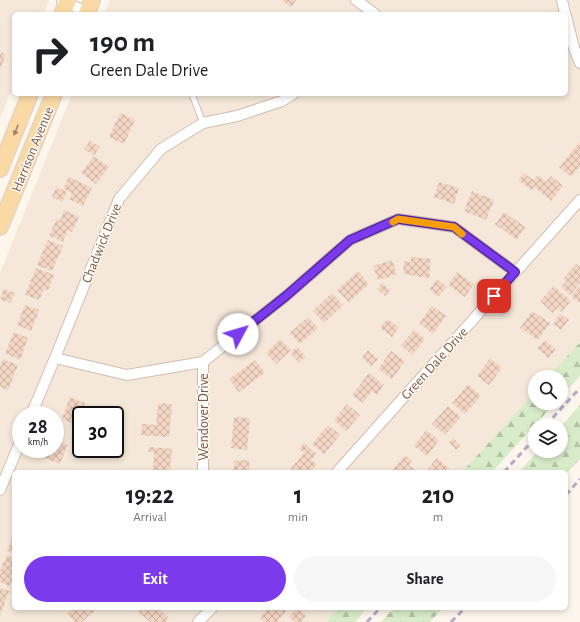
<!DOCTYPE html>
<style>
:root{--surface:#fff;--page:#f6f6f6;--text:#202124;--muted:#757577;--accent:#7c3aed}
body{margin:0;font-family:"Alegreya Sans",sans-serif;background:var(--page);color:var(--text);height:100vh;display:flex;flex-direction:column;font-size:15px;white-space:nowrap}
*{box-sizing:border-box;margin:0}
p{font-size:13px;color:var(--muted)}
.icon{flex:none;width:22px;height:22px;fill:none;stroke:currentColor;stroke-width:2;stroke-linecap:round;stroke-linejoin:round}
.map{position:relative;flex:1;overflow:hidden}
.sheet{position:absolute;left:12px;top:470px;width:556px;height:140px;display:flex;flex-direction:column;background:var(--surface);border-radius:6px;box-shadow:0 2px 6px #0003}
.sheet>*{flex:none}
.top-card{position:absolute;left:12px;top:12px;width:556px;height:84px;border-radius:6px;box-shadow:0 2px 6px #0003;background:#fff;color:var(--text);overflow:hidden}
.controls{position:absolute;left:528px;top:370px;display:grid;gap:8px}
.controls a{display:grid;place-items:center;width:40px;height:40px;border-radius:50%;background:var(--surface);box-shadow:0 2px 6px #0003;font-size:20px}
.speed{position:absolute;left:12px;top:406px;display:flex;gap:8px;font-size:20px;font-weight:700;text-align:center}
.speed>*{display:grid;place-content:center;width:52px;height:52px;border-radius:50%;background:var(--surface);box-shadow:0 2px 6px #0003;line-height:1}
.speed small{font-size:10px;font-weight:400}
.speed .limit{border:2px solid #111;border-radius:6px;background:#fff;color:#111}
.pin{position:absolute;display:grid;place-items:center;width:34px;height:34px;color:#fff;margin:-17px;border-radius:8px;box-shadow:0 2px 6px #0006}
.me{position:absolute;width:44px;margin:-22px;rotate:51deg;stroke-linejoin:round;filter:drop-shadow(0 0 3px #0008)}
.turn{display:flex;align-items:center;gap:14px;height:84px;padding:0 12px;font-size:18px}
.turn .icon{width:52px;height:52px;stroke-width:2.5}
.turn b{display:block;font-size:28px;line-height:34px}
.eta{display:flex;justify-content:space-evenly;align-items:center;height:68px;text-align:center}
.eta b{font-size:24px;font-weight:700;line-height:28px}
.cta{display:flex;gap:8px;margin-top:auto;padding:8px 12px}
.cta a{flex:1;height:46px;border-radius:24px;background:var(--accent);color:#fff;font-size:16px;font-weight:700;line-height:46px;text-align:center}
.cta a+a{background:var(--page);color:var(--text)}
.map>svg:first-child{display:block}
.residential{fill:#f5e8da;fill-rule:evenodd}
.forest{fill:url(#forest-firs)}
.building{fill:url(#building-cross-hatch)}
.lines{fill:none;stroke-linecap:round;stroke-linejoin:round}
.service-casing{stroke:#d1beb0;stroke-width:7}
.minor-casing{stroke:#d1beb0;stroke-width:12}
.primary-casing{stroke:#dad1cd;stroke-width:18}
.service{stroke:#fff;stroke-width:5}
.minor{stroke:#fff;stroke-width:10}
.primary{stroke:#fbd9a5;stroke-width:16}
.rail{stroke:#b9a8c9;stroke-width:3;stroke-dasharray:6 4;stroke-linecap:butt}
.oneway{fill:#a18267}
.route-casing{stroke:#51269a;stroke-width:10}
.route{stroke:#7c3aed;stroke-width:7}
.slow{stroke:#f59e0b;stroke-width:7}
.labels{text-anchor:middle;stroke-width:3;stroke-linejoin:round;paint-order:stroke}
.street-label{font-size:14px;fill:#7a5c4d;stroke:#fffaf3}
</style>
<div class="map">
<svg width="580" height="622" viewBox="0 0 580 622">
<defs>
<pattern id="forest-firs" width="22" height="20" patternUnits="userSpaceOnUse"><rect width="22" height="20" fill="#d8ecc9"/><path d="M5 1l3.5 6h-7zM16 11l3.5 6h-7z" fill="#b4c2a5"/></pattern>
<pattern id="building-cross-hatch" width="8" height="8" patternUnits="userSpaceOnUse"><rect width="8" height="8" fill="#f3d5c3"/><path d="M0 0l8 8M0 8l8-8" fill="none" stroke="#cab0a1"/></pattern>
</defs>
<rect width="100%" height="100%" fill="#fdf6ec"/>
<path class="residential" d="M0,0h49l-5,14h-30v71l-14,33z
M110,0h470v342l-32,35h-13v15l-73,80h-448v136h324l-12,14h-326v-349l72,-179h494v-80h-462zM21,415h34v34h-34zM81,415h34v34h-34z"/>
<path class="forest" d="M580,342v34l-19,21v-20h-13z
M535,392v11h20l-63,69h-30z
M580,405v54l-14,15v-2h-47l19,-21h23v-25z
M338,608h29l-12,14h-29z
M394,608h49l-13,14h-49z"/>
<path class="building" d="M281,0h15l-5,7z
M0,52l6,2 -6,16z
M120,113l15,7 -11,24 -15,-7z
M90,141l10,6 -6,8 -10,-6z
M580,142v24l-9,11 -12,-10z
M94,156l15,11 -13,17 -15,-11z
M524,173l9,7 5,-5 8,7 5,-6 12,10 -12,15 -17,-14 -3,3 -13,-10z
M69,177l23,11 -9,18 -14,-7 3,-6 -9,-4z
M439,182l20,6 -5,16 -20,-7z
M56,187l11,5 -5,10 -10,-5z
M472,191l22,9 -8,20 -22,-9z
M64,210l15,7 -7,15 -4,-2 -5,12 -14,-7 8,-16 3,2z
M504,212l21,15 -8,13 -22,-16z
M48,240l15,6 -11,25 -15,-6z
M411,257l20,2 -2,19 -26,-4 1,-13 7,1z
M392,260l5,14 -19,6 -5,-14z
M576,264l4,3v16l-10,12 -9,-8 5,-5 -3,-3z
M36,268l18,7 -6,15 -4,-1 -5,11 -14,-5z
M358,271l11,13 -20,18 -12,-12z
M457,272l17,12 -9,13 -17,-12z
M437,279l10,8 -9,10 -9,-8z
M382,283l8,7 -5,6 -8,-7z
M554,286l17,15 -10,11 -4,-4 -4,5 -13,-12z
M579,286l1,1v16l-9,-6z
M4,289l11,4 -5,10 -10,-4z
M332,293l11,12 -19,18 -11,-12z
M25,305l14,5 -8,21 -14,-6z
M432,306l14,10 -13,18 -14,-11z
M532,311l18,12 -12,17 -18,-12z
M560,314l9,6 -8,10 -8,-6z
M308,317l10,11 -18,16 -10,-11z
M387,319l12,8 -7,10 -12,-9z
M414,330l11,9 -13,16 -11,-10z
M14,332l14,6 -8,22 -15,-7z
M280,339l11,11 -15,14 -10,-11z
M545,340l11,10 -8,8 -11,-10z
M297,347l9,10 -7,6 -9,-10z
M368,350l10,9 -7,7 -9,-8z
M391,351l14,10 -13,18 -14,-10z
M490,358l12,10 -13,17 -12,-9z
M3,359l15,6 -10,25 -8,-3v-21z
M255,360l10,13 -26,19 -10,-13z
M369,373l15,12 -7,10 -5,-4 -9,12 -11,-8z
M468,384l13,12 -16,18 -13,-11z
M70,397l15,6 -9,22 -14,-6z
M158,403l14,1 -3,33 -28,-2 1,-11 14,1z
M347,404l13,11 -14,16 -12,-11z
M448,406l13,11 -16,18 -13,-11z
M234,417l16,1 -3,32 -16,-2z
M328,425l12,10 -16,19 -12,-10z
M426,430l13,10 -12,16 -13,-10z
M453,438l8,8 -5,4 -7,-8z
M55,439l13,6 -8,19 -15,-6 4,-9h6z
M304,443l13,11 -6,6 6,4 -7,8h-15l-4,-4 13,-15 -5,-4z
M149,447l23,2 -2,23h-17l1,-19 -6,-1z
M405,455l7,6 -3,4 5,4 -2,3h-21z
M437,458l16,14h-21l-4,-3z
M249,460l1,12h-16v-11z
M14,534v19l-7,-2z
M7,555l7,3v18l-4,10 -10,-4v-11z
M0,588l9,3 -9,25z
M73,608h24l-15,14h-7l-8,-8z
M143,608h16l10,10 -3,4h-16l-11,-10z
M268,608h14l4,3 -9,11h-12l-5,-4z
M296,608l10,8 -5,6h-6l-6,-5z"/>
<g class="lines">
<defs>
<path id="service" d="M192,94l11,29"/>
<path id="minor" d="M356,0l19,14
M562,0l3,14
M62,1l26,11
M566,16l8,32 6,15
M55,358l72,17 76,-13 83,-66 64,-56 48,-21 56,8 61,45
M31,415l24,-57 64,-159 42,-50 42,-26 34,-7 45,-15 11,-7
M203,472v-110
M337,472l243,-272
M0,490l21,-50
M198,622l14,-14"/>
<path id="primary" d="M62,14l6,-14
M87,14l5,-14
M0,169l30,-75
M0,227l54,-133"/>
</defs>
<use href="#service" class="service-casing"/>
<use href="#minor" class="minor-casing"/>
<use href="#primary" class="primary-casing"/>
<use href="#service" class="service"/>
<use href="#minor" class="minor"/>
<use href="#primary" class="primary"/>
<path class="rail" d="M546,425l34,-37
M504,472l31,-34
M566,495l14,-16
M367,622l13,-14
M451,622l14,-14"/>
</g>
<defs><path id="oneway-solid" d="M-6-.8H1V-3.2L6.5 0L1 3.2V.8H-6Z"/></defs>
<use class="oneway" href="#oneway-solid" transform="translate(16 130) rotate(112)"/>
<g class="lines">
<defs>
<path id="route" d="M238,334l48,-38 64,-56 48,-21 56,8 61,45 -21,24"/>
</defs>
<use href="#route" class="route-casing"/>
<use href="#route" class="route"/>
<path class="slow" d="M393,222l5,-3 56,8 8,7"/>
</g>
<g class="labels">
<g class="street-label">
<text transform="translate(32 149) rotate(-68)" y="5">Harrison Avenue</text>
<text transform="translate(101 243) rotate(-68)" y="5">Chadwick Drive</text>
<text transform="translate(434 363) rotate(-48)" y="5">Green Dale Drive</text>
<text transform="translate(203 417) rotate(-90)" y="5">Wendover Drive</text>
</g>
</g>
</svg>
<div class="controls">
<a><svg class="icon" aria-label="search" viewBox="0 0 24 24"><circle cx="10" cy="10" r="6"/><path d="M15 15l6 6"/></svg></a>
<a><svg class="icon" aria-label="layers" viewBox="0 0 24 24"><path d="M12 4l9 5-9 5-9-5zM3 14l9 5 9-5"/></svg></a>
</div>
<div class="speed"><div>28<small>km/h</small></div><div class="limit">30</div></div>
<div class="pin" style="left:494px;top:296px;background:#d93025"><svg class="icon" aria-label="arrive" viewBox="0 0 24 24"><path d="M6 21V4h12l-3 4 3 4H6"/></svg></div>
<svg class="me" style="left:238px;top:334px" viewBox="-20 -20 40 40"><circle r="19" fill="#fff"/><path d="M0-13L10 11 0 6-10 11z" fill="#7c3aed"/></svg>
<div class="top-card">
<div class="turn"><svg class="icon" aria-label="right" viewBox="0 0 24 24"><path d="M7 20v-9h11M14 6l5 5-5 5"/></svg><div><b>190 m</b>Green Dale Drive</div></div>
</div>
<section class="sheet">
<div class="eta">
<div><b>19:22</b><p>Arrival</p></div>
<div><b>1</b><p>min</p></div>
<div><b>210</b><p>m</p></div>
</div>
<div class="cta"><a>Exit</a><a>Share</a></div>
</section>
</div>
